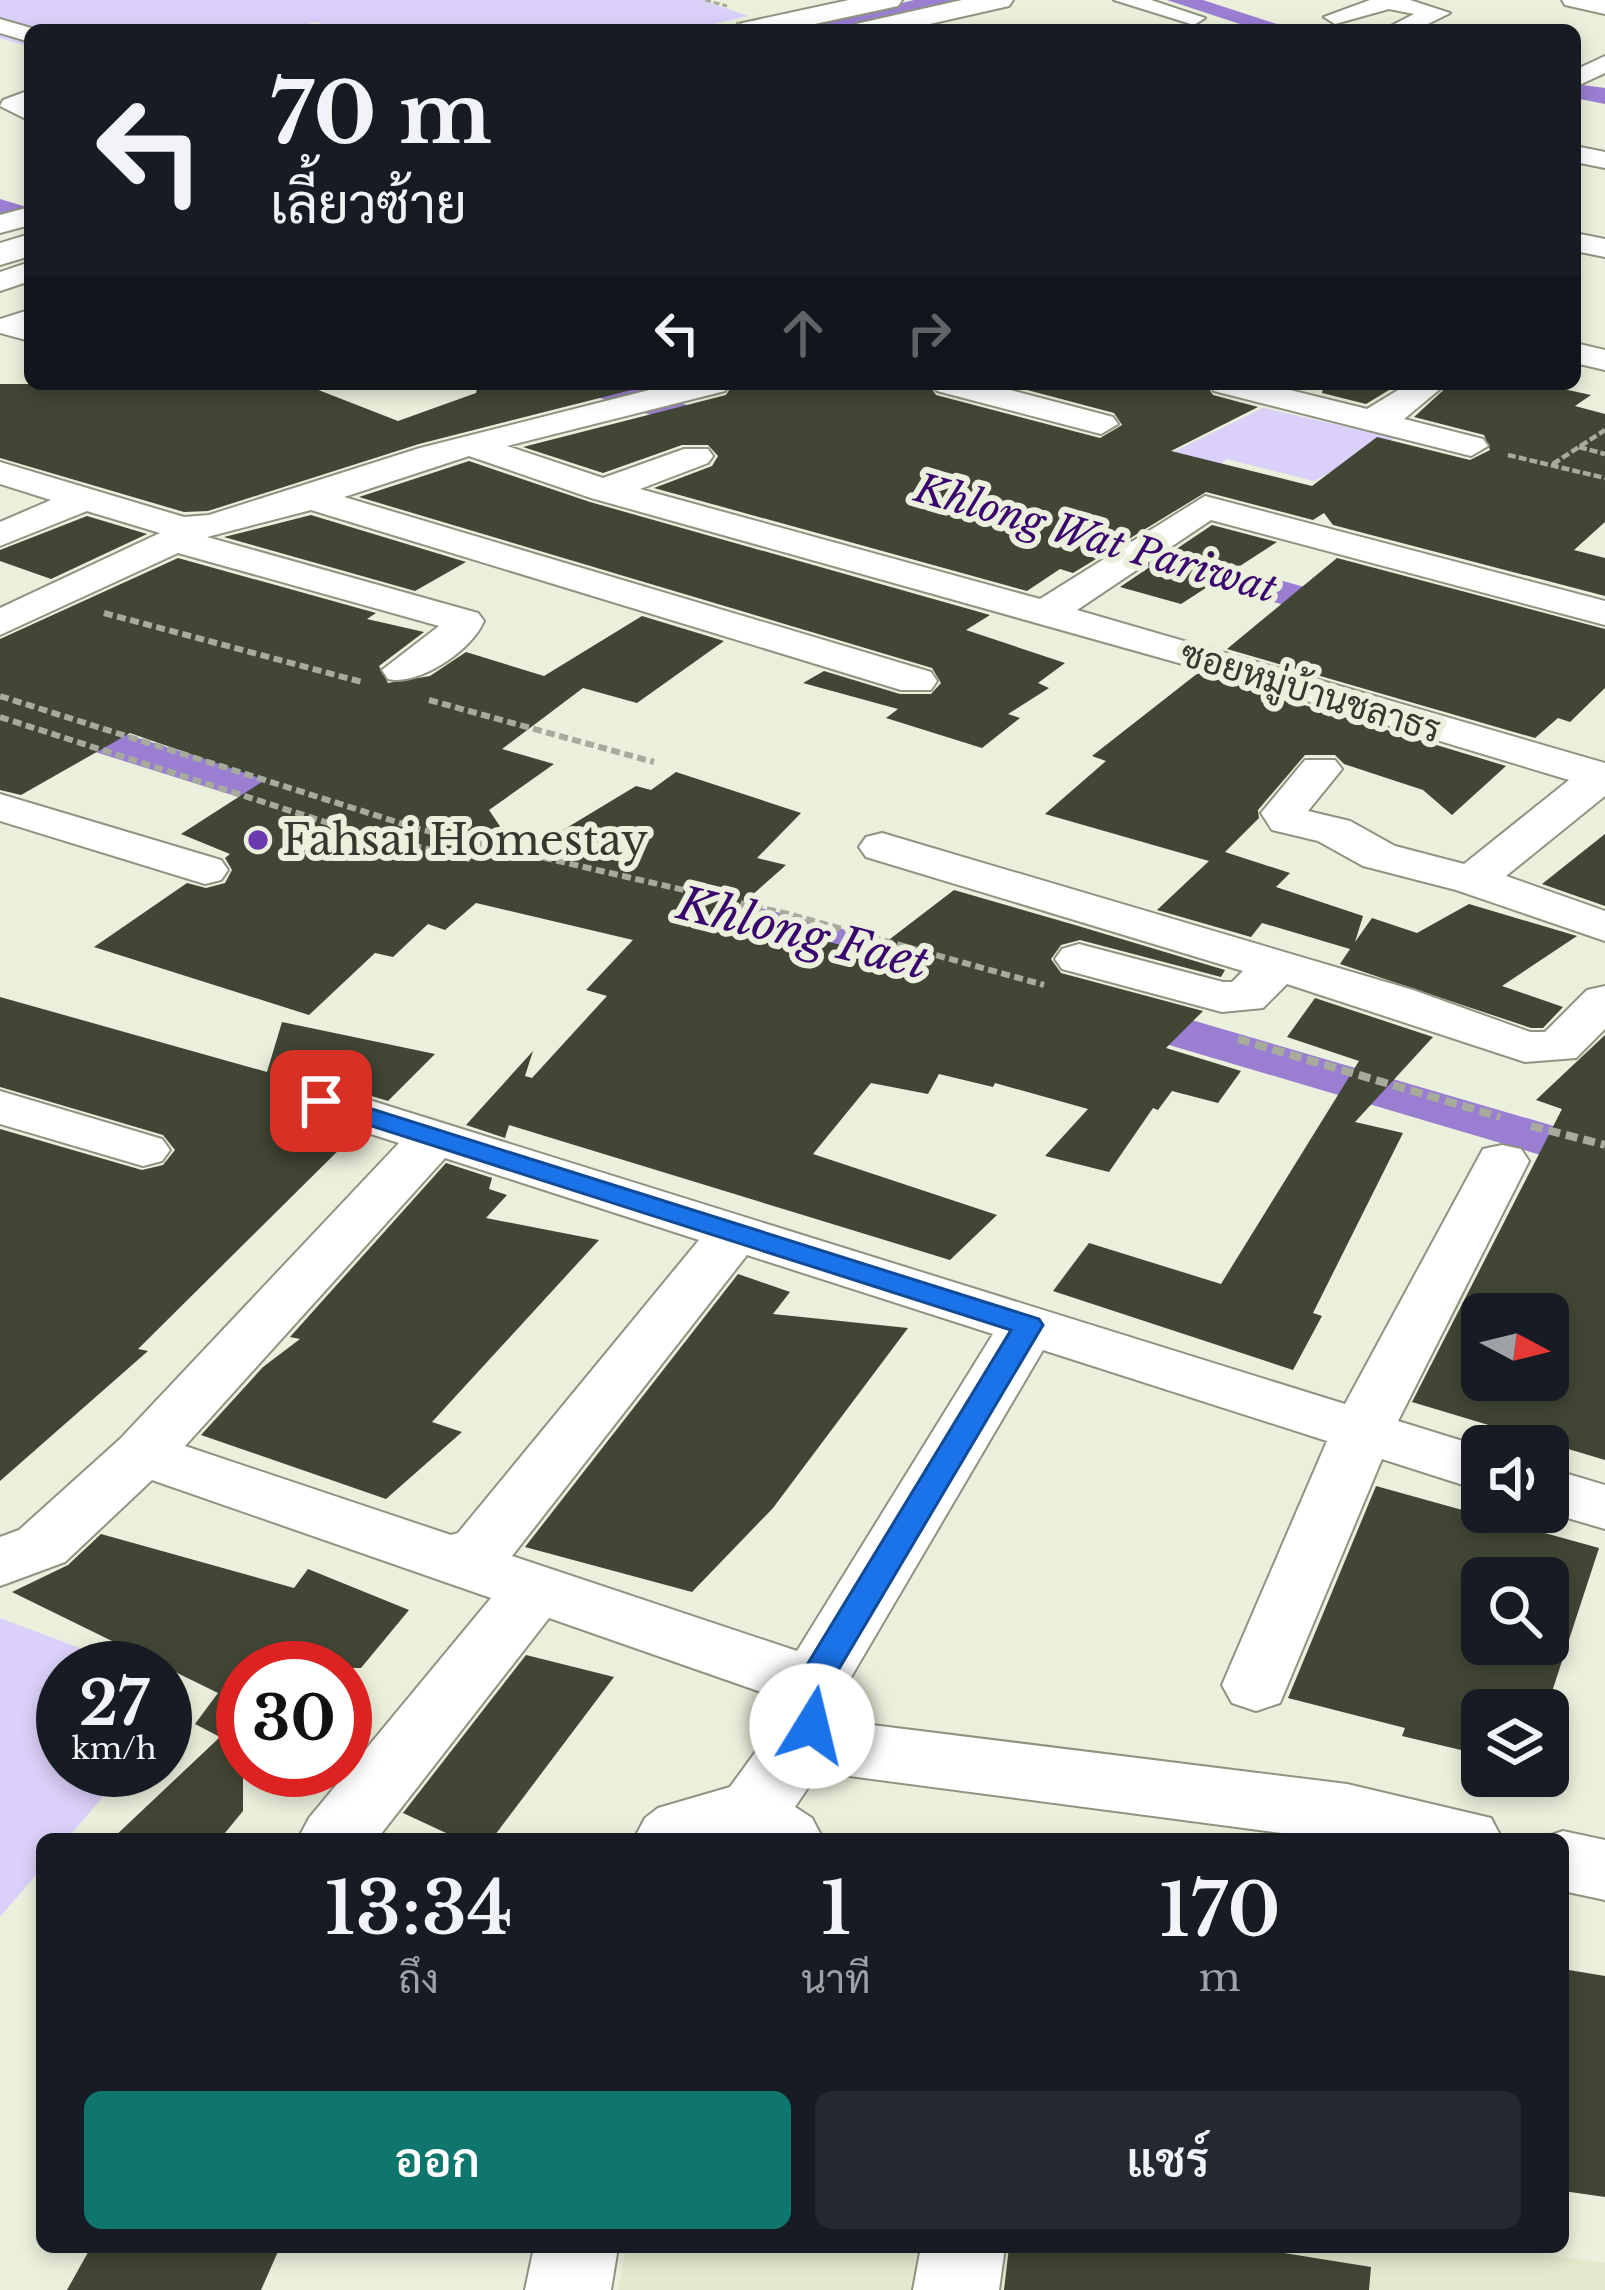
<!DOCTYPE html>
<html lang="th">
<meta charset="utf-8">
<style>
:root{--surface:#171b24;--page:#242831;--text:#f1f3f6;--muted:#9ea1a6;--accent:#0f766e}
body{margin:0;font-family:"Libre Baskerville",Sarabun,serif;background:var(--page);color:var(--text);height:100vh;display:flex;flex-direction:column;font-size:45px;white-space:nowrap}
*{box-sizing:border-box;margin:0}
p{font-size:39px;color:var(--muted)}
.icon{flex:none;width:66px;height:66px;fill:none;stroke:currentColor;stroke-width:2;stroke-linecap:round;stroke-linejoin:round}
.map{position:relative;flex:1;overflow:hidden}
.details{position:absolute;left:36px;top:1833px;width:1533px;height:420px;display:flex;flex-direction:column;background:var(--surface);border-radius:18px;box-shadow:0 6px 18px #0003}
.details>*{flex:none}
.hud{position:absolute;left:24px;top:24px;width:1557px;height:366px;border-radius:18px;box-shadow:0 6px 18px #0003;background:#171b24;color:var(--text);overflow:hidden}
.needle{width:78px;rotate:97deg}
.controls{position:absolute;left:1461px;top:1293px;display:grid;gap:24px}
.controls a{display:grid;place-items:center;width:108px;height:108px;border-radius:18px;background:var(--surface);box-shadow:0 6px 18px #0003;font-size:60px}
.speed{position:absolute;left:36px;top:1641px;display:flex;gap:24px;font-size:60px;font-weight:700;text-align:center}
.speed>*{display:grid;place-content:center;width:156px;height:156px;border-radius:50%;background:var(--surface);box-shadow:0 6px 18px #0003;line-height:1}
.speed small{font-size:30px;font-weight:400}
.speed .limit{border:18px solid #d22;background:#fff;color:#111}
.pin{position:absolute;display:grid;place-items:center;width:102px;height:102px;color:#fff;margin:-51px;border-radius:24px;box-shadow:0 6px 18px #0006}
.me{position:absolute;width:132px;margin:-66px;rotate:9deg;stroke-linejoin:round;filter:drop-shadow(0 0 9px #0008)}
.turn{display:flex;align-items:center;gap:42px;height:252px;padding:0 48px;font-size:54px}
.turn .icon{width:156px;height:156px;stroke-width:2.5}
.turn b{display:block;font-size:84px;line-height:102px}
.lanes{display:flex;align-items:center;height:114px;padding:0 48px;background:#0003;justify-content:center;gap:60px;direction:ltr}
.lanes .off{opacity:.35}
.eta{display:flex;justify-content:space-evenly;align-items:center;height:204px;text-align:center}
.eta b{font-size:72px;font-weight:600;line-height:84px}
.primary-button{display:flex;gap:24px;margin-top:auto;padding:24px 48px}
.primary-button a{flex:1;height:138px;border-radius:18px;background:var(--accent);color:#fff;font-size:48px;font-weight:600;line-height:138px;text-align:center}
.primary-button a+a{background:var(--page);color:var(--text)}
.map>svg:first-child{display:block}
.built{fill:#e2e9cd}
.green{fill:#dbd0f9}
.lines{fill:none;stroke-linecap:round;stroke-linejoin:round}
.canal{fill:#997ed2;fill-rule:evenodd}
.building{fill:#414635;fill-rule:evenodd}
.minor-casing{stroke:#8f9481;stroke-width:4}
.major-casing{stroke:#8f9481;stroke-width:4}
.path-far3{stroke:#a7ab9c;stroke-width:3;stroke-dasharray:6 3;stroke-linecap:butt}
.path-far2{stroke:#a7ab9c;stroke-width:4.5;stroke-dasharray:8 3;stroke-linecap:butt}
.path-far1{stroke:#a7ab9c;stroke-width:6;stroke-dasharray:9 4.5;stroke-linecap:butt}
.path{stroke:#a7ab9c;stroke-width:8;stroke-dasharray:12 6;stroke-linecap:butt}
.minor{fill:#fff;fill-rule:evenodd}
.major{fill:#fff;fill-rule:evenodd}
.path-bridge{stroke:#a7ab9c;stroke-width:3;stroke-dasharray:6 3;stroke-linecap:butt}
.route{fill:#1a73e8;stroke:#114b97;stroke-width:3}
.poi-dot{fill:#6a39b0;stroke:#ebf0dc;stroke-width:4.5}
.labels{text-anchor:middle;stroke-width:12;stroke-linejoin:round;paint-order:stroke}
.far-street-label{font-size:36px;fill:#363830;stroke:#ebf0dc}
.far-water-label{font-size:39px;font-style:italic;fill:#39046d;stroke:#ebf0dc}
.poi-label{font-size:42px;fill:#363830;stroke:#ebf0dc;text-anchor:start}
.water-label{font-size:45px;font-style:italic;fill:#39046d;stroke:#ebf0dc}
</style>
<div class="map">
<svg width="1605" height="2290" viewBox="0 0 1605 2290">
<rect width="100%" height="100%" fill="#ebf0dc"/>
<path class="built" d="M626,2247h871l108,16v27h-987z"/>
<path class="green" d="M0,0h702l46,16 -60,14h-347l-26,-8 -29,8h-256v17l-30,-9z
M1263,408l133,30 -82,43 -87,-22 -42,31 -53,-18z
M0,1618l133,50h-70v102h63l-59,69h-25v29l-42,49z"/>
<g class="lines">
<path class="canal" d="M914,0h43l-120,30h-44z
M1167,0h36l92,30h-37z
M1575,84l30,4v16l-30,-6z
M0,199l30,9v18l-30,-10z
M575,384h49l126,42 5,7 -5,7h-24l-147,-49z
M1046,516l328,90 6,8 -20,12 -327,-91 -5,-8z
M0,695l340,106 6,9 -6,9h-32l-308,-97z
M660,882l303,78 8,10 -8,10 -17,5 -303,-79 -7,-10 7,-10z
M1113,997l492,144v33l-510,-151 -7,-11 7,-11z"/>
</g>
<path class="building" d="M0,384h303l95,37 78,-28 2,-9h177l-236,60 -211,67 -24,1 -184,-54z
M733,384h196l7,11 164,43 22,-13 -8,-12 -109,-29h201l7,11 45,12 -87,44 141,35 65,-49 93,23 20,-10 -6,-15 -70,-18 36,-33h90l51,11 -16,11 30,8v108l-31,28 31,8v38l-272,-71 -9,-12 -11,7 -107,-28 -133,81 -13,-4 -33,22 -373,-103 58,-22 6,-10 -10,-11h-26l-79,28 -80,-26 203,-52z
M1324,384h75l-33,20 -44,-11z
M469,461l121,41 400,113 -24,15 99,33 -27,20 11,5 -41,26 12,4 -38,30 -96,-30 12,-9 -95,-26 21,-12 76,23h31l10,-11 -9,-15 -573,-171z
M311,515l155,47 -51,29 -191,-54z
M87,516l60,18 -96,45 -51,-18v-11z
M1212,525l65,17 -96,62 -61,-17z
M178,558l198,55 -9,6 57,13 -45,34 9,17 42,-7 36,-24 78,24 98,-60 82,25 -87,62 -54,-15 -81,61 52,15 -65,46 31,46 116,-70 15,4 25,-18 125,41 -44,45 29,7 -61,54 148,33 81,-62 121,35 150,45 -4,7 -141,-37 -19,5 -10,14 10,14 142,38 -37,37 75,23 -23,32 -46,-12 -14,19 -5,-2 -44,64 -64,-16 43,-47 -93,-26 -2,4 -54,-13 -11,20 -57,-11 -58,71 184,61 -47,45 -441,-135 -4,13 -39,-13 67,-74 -8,25 7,2 75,-82 -21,-6 47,-50 -157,-37 -31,27 -17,-6 -35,33 -18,-4 -66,62 -215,-68 93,-64 19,5 19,-5 7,-13 -7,-12 5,-4 -49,-20 84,-54 -135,-47 -109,62 -21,-5v-151z
M1337,558l268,71v59l-35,34 -12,-4 -23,20 -308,-89z
M1198,673l308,93 -54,49 -29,-25 -79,-26 -9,-9h-30l-47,55 1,8 -34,34 65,21 -14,14 87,29 -8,26 17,-24 45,15 52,-29 108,32 -75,50 61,21 -20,21h-12l-191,-64 10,-15 -88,-26 -11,14 -94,-27 52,-49 -164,-47 61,-53 -14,-5z
M1605,834v72l-63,-22z
M0,997l267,75 15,-50 153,32 -47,47 -66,-20 -24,7 -7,11 7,15 57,20 -217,215 10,2 -148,130v-352l142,41 21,-5 12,-15 -12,-15 -163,-48z
M1315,998l118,39 -78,85 48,11 -90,180 9,3 -29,54 -240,-79 36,-48 132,41 138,-223 -72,-24z
M1605,1035v425l-193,-58 150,-293 -26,-9zM1482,1314h66v66h-66z
M446,1163l46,15 -3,11 18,6 -21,23 113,22 -167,182 30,10 -76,67 -185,-64 62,-68 37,-28 -10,-2z
M738,1274l52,18 -17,22 135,14 -135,180 -81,84 -167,-45z
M1376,1486l223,62 -53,162h-64v45l-80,-19 3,-8 -117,-30zM1482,1578h66v66h-66z
M101,1534l193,54 14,-19 101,41 -48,58h-118v143l-23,28h-108l108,-102 -25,-13 23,-31 -206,-101 56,-27z
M526,1655l88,22 -122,162h-33l-56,-26z
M1563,1969l42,7v221l-42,-6z
M91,2247h189l-19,43h-194z
M1009,2247h237l125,20 -2,23h-365z"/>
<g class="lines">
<defs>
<path id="minor" d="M1114,0h37l54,18 -11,7z
M1370,0h40l40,13 -34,17h-33l31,-16 -25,-5 -54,15 -11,-7z
M1562,0h43v14l-40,-9z
M0,19l38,11h-8v12l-30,-9z
M1605,56v17l-30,14v-17z
M30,90v31l-30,-15 3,-6z
M1575,146l30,6v16l-30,-6z
M30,207v18l-30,8v-18z
M1575,233l30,6v18l-30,-6z
M30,262v19l-30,10v-19z
M29,310l1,31 -30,-8v-14z
M1575,343l30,7v20l-30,-7z
M673,384h56l-4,7 -218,55 96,32 81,-29h24l5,7 -5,7 -68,26 400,110 165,-103 400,105v24l-394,-105 -134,90 528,153v33l-99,80 99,35v30l-149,-51 -93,-24 -45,-25 -46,-11 -11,-17 44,-53h30l7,9 -34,42 42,10 45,25 69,18 105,-84 -351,-106 -627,-176 -122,-42 -125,41 587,175 6,9 -6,9h-30l-590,-180 -104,27 271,76 6,8c-12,29 -65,65 -96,58l-6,-9 57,-44 -261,-73 -178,82v-27l160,-75 -73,-22 -87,35v-24l51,-22 -51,-16v-22l184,55 25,-2 211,-67z
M933,384h54l126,33 5,7 -17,10 -164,-43z
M1210,384h56l101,25 41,-25h38l-42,35 79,20 5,7 -17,10 -257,-65z
M0,794l221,66 7,10 -7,10 -16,4 -205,-63z
M882,833l531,157 117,42h15l42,-42 18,-4v43l-29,29 -51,4 -238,-78 -24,24 -41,4 -160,-43 -7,-10 7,-10 17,-5 144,38h9l11,-11 -377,-114 -7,-10 7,-10z
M321,1085l1024,319 138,-255 19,-4 19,4 8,12 -131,260 84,26v44l-100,-32 -102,244 -24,8 -24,-8 -10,-18 105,-244 -284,-91 -196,334 1,29 16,11 483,60 144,34 11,21h-175l-478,-63 -27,-9 -27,40 17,11 11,21h-189l11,-21 13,-10 72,-21 48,-66v-23l-229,-80 -172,221h-79l11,-21 182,-220 -339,-118 -87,82 -65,24v-49l19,-7 101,-91 279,-296 -97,-31 -7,-11 7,-11zM445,1158l254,82 -241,293 -7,2 -266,-89zM747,1255l246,79 -196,317 -285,-95z
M0,1091l162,48 8,11 -8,11 -19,5 -143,-42z
M1548,1468l57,17v44l-58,-17z
M1563,1831l42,9v60l-42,-9v-52h-23z
M534,2247h84l-7,43h-86z
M921,2247h84l-6,43h-86z"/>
<path id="major" d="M849,0h53l-4,6 -111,24h-53l4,-6z
M962,0h51l-4,6 -106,24h-51l4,-6z
M30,234v22l-30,9v-22z"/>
</defs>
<use href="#minor" class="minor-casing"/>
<use href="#major" class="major-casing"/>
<path class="path-far3" d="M705,0l22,6"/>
<path class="path-far2" d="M1579,447l26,7
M1508,455l97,23
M1553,464l52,-34"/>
<path class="path-far1" d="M104,613l258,69
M0,696l419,133 369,85 256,71
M429,700l225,62
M0,717l353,114 117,28"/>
<path class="path" d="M1238,1039l262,78
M1531,1126l74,19"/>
<use href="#minor" class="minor"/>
<use href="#major" class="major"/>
<path class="path-bridge" d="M736,23l26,7"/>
</g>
<path class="route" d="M321,1093l718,226 4,6 -213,359 -5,52h-25l-5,-10 1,-43 215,-353 -699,-223v-12z"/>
<circle class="poi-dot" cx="258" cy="840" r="12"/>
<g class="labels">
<g class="far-street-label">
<text transform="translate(1311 691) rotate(17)" y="13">ซอยหมู่บ้านชลาธร</text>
</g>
<g class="far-water-label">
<text transform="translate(1096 538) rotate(16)" y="14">Khlong Wat Pariwat</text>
</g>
<g class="poi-label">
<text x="282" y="855">Fahsai Homestay</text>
</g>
<g class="water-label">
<text transform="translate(803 933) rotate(14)" y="16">Khlong Faet</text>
</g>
</g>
</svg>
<div class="controls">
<a><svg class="needle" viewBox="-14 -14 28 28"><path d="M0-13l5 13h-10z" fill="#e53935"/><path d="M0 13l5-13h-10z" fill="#9ea1a6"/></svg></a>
<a><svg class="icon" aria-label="sound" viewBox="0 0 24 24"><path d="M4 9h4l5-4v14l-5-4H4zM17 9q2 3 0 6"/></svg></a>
<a><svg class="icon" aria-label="search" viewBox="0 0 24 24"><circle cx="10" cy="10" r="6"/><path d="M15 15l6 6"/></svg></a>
<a><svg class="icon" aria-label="layers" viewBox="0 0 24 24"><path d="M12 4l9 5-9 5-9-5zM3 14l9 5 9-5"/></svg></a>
</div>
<div class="speed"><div>27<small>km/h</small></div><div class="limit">30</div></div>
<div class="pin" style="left:321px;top:1101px;background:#d93025"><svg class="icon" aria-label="arrive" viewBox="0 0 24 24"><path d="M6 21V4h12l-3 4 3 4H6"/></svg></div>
<svg class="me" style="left:812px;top:1726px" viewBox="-20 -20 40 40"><circle r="19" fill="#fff"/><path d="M0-13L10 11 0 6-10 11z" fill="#1a73e8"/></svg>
<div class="hud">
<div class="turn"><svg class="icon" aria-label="left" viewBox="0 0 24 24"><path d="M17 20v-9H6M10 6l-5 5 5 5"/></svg><div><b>70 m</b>เลี้ยวซ้าย</div></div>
<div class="lanes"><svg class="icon" aria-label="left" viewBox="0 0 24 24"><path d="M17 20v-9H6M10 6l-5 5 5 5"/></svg><svg class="icon off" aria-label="ahead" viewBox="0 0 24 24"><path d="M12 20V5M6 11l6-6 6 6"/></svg><svg class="icon off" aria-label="right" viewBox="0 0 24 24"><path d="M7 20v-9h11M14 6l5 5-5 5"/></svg></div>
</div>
<section class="details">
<div class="eta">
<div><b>13:34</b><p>ถึง</p></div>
<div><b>1</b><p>นาที</p></div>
<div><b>170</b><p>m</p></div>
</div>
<div class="primary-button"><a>ออก</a><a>แชร์</a></div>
</section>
</div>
